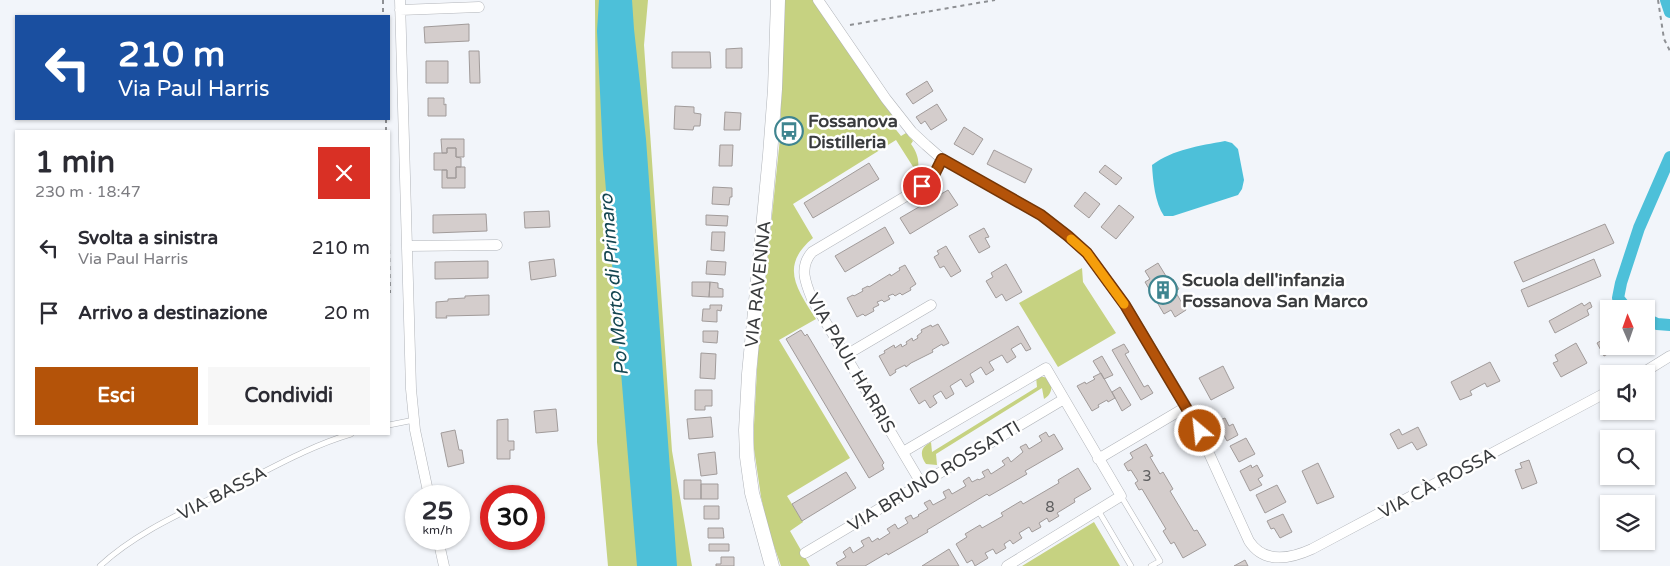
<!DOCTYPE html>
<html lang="it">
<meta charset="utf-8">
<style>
:root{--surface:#fff;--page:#f7f7f7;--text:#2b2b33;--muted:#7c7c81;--accent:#b45309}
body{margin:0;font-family:"Varela Round",sans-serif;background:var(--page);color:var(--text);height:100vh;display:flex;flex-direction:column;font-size:19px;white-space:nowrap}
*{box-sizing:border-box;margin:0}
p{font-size:16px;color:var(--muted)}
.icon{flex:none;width:28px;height:28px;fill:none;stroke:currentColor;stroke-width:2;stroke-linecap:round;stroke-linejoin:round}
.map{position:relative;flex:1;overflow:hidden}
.side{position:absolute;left:15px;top:130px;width:375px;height:305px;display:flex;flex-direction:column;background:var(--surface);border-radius:0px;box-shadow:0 1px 4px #0004}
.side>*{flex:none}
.guide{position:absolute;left:15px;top:15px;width:375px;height:105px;border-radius:0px;box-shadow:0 1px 4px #0004;background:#1a4fa0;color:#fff;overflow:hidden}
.needle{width:32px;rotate:358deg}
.controls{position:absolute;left:1600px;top:300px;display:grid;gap:10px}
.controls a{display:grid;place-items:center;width:55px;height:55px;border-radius:0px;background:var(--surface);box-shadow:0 1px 4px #0004;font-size:25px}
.speed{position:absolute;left:405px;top:485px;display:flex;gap:10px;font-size:25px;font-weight:700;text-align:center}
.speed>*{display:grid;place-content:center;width:65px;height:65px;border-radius:50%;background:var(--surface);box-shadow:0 1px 4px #0004;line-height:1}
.speed small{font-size:12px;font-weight:400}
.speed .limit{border:8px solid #d22;background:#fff;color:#111}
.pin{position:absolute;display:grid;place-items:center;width:42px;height:42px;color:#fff;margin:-21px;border:2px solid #fff;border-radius:50%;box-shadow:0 1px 5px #0007}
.me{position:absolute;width:55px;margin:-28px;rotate:332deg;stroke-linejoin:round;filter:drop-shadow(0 0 4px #0008)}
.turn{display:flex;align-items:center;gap:18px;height:105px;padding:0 20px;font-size:22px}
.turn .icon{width:65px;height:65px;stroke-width:2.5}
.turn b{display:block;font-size:35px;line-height:42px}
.round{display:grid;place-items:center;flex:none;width:52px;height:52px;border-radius:0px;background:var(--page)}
.overview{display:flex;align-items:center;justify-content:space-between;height:85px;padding:0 20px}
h1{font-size:30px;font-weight:700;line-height:38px}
.cta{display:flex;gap:10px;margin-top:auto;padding:10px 20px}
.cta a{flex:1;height:58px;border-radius:0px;background:var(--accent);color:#fff;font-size:20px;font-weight:700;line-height:58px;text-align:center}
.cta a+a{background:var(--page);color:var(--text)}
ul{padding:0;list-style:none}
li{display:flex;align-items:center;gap:15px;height:65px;padding:0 20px}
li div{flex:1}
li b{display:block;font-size:19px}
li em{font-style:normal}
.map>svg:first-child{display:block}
.green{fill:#c6d281}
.water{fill:#4dc0d9}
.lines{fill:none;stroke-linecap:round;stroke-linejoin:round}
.canal{stroke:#4dc0d9;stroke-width:12}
.building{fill:#d4cdcc;stroke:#a19b9a}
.service-casing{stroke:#b1b4b9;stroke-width:6}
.minor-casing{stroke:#b1b4b9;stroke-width:11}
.secondary-casing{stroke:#b1b4b9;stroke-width:15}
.path{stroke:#8e9094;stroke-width:2;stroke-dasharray:4 4;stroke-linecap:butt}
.service{stroke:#fff;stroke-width:5}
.minor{stroke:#fff;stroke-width:10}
.secondary{stroke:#fff;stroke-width:14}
.route-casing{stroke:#753606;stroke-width:12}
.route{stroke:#b45309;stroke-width:9}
.slow{stroke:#f59e0b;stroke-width:9}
.labels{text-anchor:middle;stroke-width:5;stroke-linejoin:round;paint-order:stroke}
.number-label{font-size:15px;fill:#606061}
.poi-label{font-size:18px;font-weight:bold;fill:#393b3d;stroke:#fff;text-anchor:start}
.street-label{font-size:18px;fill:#393b3d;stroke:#fff}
.water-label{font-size:19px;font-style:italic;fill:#144651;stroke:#fff}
</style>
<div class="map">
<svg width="1670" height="566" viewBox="0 0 1670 566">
<rect width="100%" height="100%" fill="#f2f5fa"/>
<path class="green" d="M595,0h53l-4,45 28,406 20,115h-84l-11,-124z
M784,0h32l78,117 -5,4 12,15 5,-3 7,8 -2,3c7,10 9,18 6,29l-21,-33 -103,64 20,34c-34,28 -16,51 3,81l-37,21 71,118 -63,38 16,26 -13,9 20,35h-29l-12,-34 -8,-35 -7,-48v-24l4,-74 22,-213z
M1082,268l1,14 33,51 -58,34 -39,-64z
M1036,377h8l5,2c4,8 3,15 -5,20l-2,-11 -106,66 1,11 -11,-1c-7,-10 -5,-17 5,-22l1,10 105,-65z
M1094,522l26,44h-98z"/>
<path class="water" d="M599,0h33l2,29 12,110 31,427h-40l-34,-412 -6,-123z
M1225,141l7,2 6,6 6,31 -2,9 -4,6 -65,21h-9c-9,-13 -11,-35 -12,-51 22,-16 47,-19 73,-24z"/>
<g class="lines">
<path class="canal" d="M1666,0l4,12
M1627,309l-9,-11 3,-15 18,-55 31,-71
M1646,319l11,5 13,1"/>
</g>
<path class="building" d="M469,24v17l-44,2 -1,-16z
M742,48v20h-16v-19z
M469,51h10l1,32h-10z
M672,52h38l1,16h-39z
M426,61h22v22h-22z
M927,81l6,10 -20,13 -7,-10z
M428,98h16v7l2,-1v12h-18z
M937,104l10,16 -16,10 -6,-9 -4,3 -5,-7z
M675,106l19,1v6l7,1 -1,12h-6l-1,4 -19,-1z
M725,112l16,1 -1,17h-16z
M964,127l19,12 -10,16 -19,-11z
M441,139h23v18h-8v-9h-9v5h-5z
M720,145h13l-1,21h-13z
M447,148h9v9l5,1v9h-5v11h-9v-8h-13v-17h13z
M994,150l38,19 -7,14 -38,-19z
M869,163l10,16 -66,39 -9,-15z
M1105,165l17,13 -6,7 -17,-13z
M456,167h9v21h-23v-18h5v8h9z
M713,187l19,1v9h-2l-1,8 -17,-1z
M948,190l10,15 -48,29 -10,-16z
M1085,192l15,12 -11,14 -15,-12z
M1119,205l15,12 -18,22 -15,-12z
M549,211l1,16 -25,1 -1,-16z
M486,214l1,17 -54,2v-18z
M706,215l22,1 -1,10 -21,-1z
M1605,224l9,19 -91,39 -9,-20z
M885,227l9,16 -49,29 -10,-16z
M984,228l5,9 -4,1 5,9 -11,6 -10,-17z
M712,232h13l-1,19 -13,-1z
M946,246l15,25 -10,6 -7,-11 -4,2 -6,-11 5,-3 -2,-3z
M554,259l2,17 -25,4 -2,-18z
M1594,259l7,17 -73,31 -7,-17z
M488,261v17l-53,1v-17z
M707,261l19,1 -1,13 -19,-1z
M1158,263l11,18 4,-2 6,10 -4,2 11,19 -11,7 -4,-7 -7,4 -19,-32 5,-3 -5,-8z
M1006,264l16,28 -16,9 -4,-7 -6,4 -10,-17 7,-4 -2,-4z
M905,265l11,19 -6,4 1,2 -9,5 -2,-2 -5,3 -2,-2 -5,2 2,3 -6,3 -2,-2 -5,2 2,3 -6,3 1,3 -9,5 -2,-2 -6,3 -10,-19 6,-3 1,1 9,-5 -1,-2 6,-3 1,1 21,-13 1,2 9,-6 -1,-2z
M692,282h18l-1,15 -17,-1z
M710,282l8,1v5l5,1v8h-14z
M489,295v20l-43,1 1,2h-11v-16l12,-1v-2l17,-1v-2z
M1590,302l2,5 -5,3 2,5 -34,18 -6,-12 33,-18 2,3z
M710,305h12l-1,6 -4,-1v12l-15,-1 1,-12h7z
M938,324l11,19 -6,3 -1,-2 -10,6 1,2 -22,11 -5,4 -1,-2 -10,5 1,2 -6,4 -11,-20 6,-3 -1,-2 10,-6 1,3 6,-4 1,3 5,-3 -1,-2 6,-4 1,3 5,-3 -1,-2 5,-4 -1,-2 10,-5 1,2z
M1018,326l13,23 -5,2 -5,-8 -10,6 5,8 -9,6 -5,-8 -13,7 5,8 -8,5 -5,-8 -11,7 4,8 -8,5 -5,-8 -11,7 4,8 -8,5 -5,-8 -8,5 4,7 -7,5 -5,-8 -6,4 -9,-15z
M801,330l4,6 2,-2 77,129 -2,2 2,4 -15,9 -83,-139z
M703,331h15l-1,12 -14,-1z
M1609,336v10h13l-18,10 -7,-13z
M1576,343l11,20 -26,14 -8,-14 5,-2 -3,-6z
M1124,344l5,8 -4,2 19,33 4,-2 5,8 -12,7 -29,-50z
M701,353l15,1 -1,25 -15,-1z
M1102,356l11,19 -9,4 -11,-18z
M1490,362l10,19 -13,6 -2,-4 -15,8 2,4 -12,5 -9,-18z
M1223,366l11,22 -23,12 -12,-22z
M1101,373l14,25 -7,4 -1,-2 -9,5 1,2 -7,4 -15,-25 8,-4 1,2 9,-5 -2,-2z
M1120,387l11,18 -9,6 -10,-19z
M695,390h17v16h-7v4h-10z
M556,409l2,22 -22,2 -2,-22z
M711,417l2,20 -24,2 -2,-20z
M1225,418l4,8 4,-2 5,11 -11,6 -6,-11 3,-2 -4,-8z
M508,419v22h6v9h-4v9h-13v-39z
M1418,427l9,18 -10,5 -5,-8 -14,7 -8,-15 9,-5 3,6z
M455,430l4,20h3l2,13 -16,4 -7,-34z
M1046,432l3,5 5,-3 9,15 -38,22 2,3 -38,22 -2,-2 -60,36 1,2 -40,23 -1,-2 -22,13h-27l-2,-3 10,-6 -3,-5 7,-5 3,6 11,-7 -3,-5 8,-4 3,5 6,-4 1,2 11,-7 -3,-4 8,-5 3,5 10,-6 -3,-5 6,-3 2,4 6,-3 -1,-1 10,-6 -4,-6 6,-3 3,5 13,-7 -3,-6 6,-3 3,5 14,-8 -3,-5 6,-4 3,5 6,-3 1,1 6,-3 -3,-5 6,-3 3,5 14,-9 -3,-4 6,-4 3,5 12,-10 -3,-5 6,-3 3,5 13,-8 -3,-5z
M1246,438l9,16 -16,8 -9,-16z
M1146,444l7,12 -3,1 10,17 3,-2 10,17 -3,2 24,40 3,-1 9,15 -23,13 -9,-16 -3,2 -8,-13 3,-2 -24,-40 -3,1 -4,-7 3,-2 -7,-11 -3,1 -4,-7 9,-6 -3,-5z
M715,452l2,22 -16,2 -3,-22z
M1529,460l8,23 -15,6 -7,-19 7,-2 -2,-5z
M1318,463l16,34 -17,7 -15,-33z
M1251,465l1,3 5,-3 6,11 -5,3 4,6 -12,6 -10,-20z
M1078,468l13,21 -17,10 1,3 -18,11 2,3 -10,6 -2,-4 -8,5 2,4 -9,5 -3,-5 -10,6 3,5 -9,6 -3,-4 -6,4 2,4 -10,6 -3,-5 -8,4 3,5 -13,8 -3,-6 -5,3 -11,-19 11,-7 -2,-3 15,-9 2,3 21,-12 -2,-3 20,-12 2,3 36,-21 -1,-3z
M846,472l10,16 -54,33 -10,-17z
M684,480h17v19h-17z
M701,484h17v15h-17z
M1277,485l9,17 -21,11 -9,-18z
M704,506h15v13h-15z
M1283,514l9,18 -12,6 -6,-10 -3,1 -4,-8z
M708,528h15l1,10h-16z
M709,544h20v7h-20z
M949,549l10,17h-37z
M721,557h13v9h-18v-2h5z
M1245,560l3,6h-14z"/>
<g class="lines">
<defs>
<path id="service" d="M389,425l25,-5
M1121,496l39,65 -9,5
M1098,510l33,56
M100,566c37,-35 89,-56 134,-79 38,-19 76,-41 117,-53"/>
<path id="minor" d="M400,0l11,389 4,41 14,66
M818,0l68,99 26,33 14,13 16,14 99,56 27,21 19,17 38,52 67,111 57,125c15,23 41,18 63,8l297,-158
M400,10l79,-3
M407,246l90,-1
M846,355l85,-50
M1641,374l29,-18
M903,452l143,-84 75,128 -114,70
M1098,459l88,-52
M921,483l-109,-184c-7,-17 -13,-32 0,-47l111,-66 12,-13 7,-14
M438,539l6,27
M805,553l259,-154"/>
<path id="secondary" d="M772,566l-20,-73 -5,-36 -1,-27 3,-56 21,-219 5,-66 3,-89"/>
</defs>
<use href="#service" class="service-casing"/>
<use href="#minor" class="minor-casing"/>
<use href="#secondary" class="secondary-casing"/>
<path class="path" d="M383,0v16
M1658,0l6,39 6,12
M850,25l145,-25
M386,119v12
M389,242l1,51"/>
<use href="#service" class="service"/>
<use href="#minor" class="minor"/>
<use href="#secondary" class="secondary"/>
</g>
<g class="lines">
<defs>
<path id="route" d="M922,186l13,-13 7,-14 99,56 27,21 19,17 38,52 75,126"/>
</defs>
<use href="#route" class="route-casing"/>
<use href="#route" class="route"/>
<path class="slow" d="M1071,239l16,14 37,51"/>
</g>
<defs>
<symbol id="bus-ring" viewBox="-11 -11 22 22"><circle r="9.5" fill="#fff" stroke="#3f8590" stroke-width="1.5"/><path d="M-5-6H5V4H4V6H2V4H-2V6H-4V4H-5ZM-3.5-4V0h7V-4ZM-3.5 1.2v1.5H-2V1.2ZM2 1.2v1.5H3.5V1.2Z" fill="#3f8590"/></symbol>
<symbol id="building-ring" viewBox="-11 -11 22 22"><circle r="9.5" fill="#fff" stroke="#3f8590" stroke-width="1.5"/><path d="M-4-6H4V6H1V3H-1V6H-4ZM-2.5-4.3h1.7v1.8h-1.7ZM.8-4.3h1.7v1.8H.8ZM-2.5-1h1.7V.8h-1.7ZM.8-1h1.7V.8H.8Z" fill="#3f8590"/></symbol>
</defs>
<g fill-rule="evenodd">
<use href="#bus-ring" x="773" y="115" width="32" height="32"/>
<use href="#building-ring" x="1147" y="274" width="32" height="32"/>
</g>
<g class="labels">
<g class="number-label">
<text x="1147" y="481">3</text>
<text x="1050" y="512">8</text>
</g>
<g class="poi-label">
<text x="808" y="127">Fossanova<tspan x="808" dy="21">Distilleria</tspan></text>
<text x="1182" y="286">Scuola dell'infanzia<tspan x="1182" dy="21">Fossanova San Marco</tspan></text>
</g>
<g class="street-label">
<text transform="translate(758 284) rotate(-84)" y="6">VIA RAVENNA</text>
<text transform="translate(851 363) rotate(60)" y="6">VIA PAUL HARRIS</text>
<text transform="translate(934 476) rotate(-31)" y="6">VIA BRUNO ROSSATTI</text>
<text transform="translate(1437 483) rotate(-28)" y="6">VIA CÀ ROSSA</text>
<text transform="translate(222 493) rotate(-27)" y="6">VIA BASSA</text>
</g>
<g class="water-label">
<text transform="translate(613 285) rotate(-95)" y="7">Po Morto di Primaro</text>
</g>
</g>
</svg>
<div class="controls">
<a><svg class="needle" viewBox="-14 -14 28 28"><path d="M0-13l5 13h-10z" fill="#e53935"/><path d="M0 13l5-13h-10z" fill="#7c7c81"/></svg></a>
<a><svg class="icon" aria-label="sound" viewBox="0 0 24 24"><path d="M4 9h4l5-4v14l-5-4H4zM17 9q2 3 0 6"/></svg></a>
<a><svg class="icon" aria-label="search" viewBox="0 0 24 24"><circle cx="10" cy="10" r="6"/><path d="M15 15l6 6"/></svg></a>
<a><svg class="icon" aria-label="layers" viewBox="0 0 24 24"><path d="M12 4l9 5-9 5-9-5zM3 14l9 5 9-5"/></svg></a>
</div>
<div class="speed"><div>25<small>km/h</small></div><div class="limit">30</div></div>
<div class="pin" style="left:922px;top:186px;background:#d93025"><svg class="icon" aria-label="arrive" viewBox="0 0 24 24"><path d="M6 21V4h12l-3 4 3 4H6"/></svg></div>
<svg class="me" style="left:1200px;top:431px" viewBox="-20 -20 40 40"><circle r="17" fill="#b45309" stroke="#fff" stroke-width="3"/><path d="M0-11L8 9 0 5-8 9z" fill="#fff"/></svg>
<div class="guide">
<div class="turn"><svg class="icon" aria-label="left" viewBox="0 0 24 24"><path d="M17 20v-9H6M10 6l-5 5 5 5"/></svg><div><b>210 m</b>Via Paul Harris</div></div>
</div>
<section class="side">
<div class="overview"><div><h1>1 min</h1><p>230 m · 18:47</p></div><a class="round" style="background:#d93025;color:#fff"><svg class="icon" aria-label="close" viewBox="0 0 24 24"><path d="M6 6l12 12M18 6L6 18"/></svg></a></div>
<ul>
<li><svg class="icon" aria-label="left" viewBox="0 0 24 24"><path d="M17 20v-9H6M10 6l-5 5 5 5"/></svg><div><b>Svolta a sinistra</b><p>Via Paul Harris</p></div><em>210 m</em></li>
<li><svg class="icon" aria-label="arrive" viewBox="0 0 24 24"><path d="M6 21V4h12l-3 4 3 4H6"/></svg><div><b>Arrivo a destinazione</b></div><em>20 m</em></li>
</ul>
<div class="cta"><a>Esci</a><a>Condividi</a></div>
</section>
</div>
